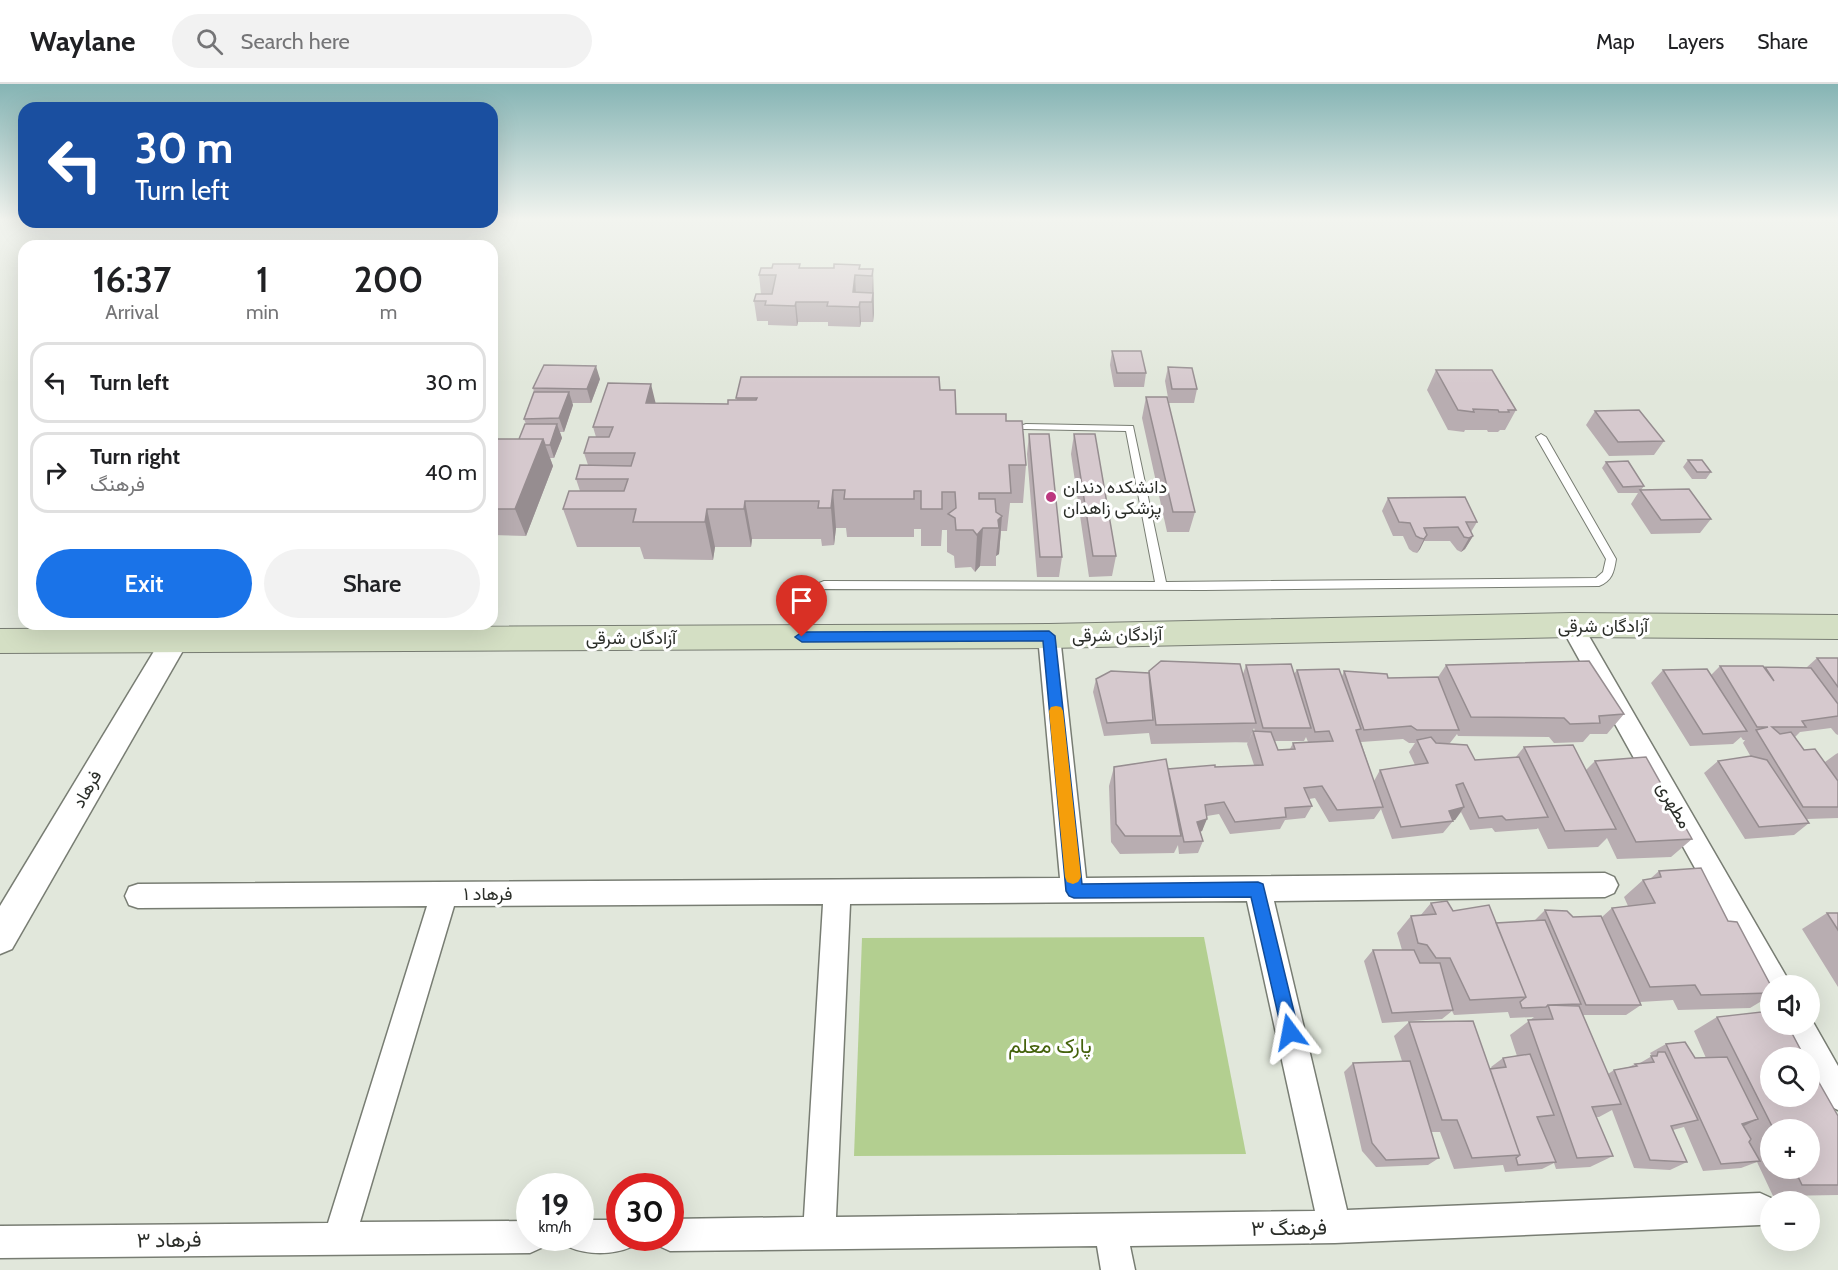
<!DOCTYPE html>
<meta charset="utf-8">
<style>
:root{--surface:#fff;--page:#f2f2f2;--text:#202124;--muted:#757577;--line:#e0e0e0;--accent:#1a73e8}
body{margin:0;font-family:Cabin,Vazirmatn,sans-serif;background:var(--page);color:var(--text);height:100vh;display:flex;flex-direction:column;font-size:22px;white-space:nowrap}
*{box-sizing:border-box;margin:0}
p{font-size:20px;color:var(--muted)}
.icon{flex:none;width:33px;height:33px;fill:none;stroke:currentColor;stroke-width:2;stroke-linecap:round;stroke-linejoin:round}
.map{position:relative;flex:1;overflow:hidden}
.sheet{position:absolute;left:18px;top:156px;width:480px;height:390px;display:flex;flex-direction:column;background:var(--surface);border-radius:18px;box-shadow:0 6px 24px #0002}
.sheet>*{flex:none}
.banner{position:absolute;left:18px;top:18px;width:480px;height:126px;border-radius:18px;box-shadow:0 6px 24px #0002;background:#1a4fa0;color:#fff;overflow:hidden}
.controls{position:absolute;left:1760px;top:891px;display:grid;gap:12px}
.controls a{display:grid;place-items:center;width:60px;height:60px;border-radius:50%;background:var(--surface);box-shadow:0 6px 24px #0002;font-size:30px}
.speed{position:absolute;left:516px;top:1089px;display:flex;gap:12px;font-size:30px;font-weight:700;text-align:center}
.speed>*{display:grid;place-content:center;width:78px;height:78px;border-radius:50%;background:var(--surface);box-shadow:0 6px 24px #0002;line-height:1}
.speed small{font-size:15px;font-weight:400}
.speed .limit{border:9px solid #d22;background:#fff;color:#111}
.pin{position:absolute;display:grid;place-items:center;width:51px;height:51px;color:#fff;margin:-62px -26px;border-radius:50% 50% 50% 0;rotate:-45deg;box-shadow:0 0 6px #0007}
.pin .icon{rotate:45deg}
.me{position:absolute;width:66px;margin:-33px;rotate:347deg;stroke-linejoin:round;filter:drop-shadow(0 0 4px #0008)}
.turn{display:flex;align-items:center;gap:21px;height:126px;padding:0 18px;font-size:27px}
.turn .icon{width:78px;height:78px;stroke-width:2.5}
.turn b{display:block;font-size:42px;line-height:51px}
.eta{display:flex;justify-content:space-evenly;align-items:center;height:102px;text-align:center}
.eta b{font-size:36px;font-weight:600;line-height:42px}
.primary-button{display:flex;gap:12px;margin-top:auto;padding:12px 18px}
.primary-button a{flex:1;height:69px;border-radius:36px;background:var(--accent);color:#fff;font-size:24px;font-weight:600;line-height:69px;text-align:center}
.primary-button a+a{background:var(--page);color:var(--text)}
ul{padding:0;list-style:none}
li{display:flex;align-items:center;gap:18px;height:81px;margin:0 12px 9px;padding:0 6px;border:3px solid var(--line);border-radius:18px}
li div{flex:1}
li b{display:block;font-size:22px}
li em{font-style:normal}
header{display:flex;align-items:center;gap:36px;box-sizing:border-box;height:84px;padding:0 30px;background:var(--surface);border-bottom:2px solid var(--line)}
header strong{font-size:28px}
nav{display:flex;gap:33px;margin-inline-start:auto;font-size:21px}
.search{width:420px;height:54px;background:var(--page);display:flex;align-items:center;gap:15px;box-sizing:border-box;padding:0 21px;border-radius:33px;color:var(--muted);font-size:22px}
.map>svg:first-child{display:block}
.green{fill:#b3cf90}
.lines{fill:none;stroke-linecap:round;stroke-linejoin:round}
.service-casing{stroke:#787d73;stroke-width:2}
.minor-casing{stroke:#787d73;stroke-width:3}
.tertiary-casing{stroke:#787d73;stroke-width:3}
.secondary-casing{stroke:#787d73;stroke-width:2}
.service{fill:#fff;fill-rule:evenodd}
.minor{fill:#fff;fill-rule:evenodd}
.tertiary{fill:#fff;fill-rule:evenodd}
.secondary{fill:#d4dfc4;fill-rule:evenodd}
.wall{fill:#b8adb1;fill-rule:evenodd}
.shaded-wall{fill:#968d90}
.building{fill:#d6c9ce;stroke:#968d90;stroke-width:1.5}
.route{fill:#1a73e8;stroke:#114b97;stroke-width:1.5}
.slow{fill:#f59e0b}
.poi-dot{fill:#bc387f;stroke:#fff;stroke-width:2}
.labels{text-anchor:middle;stroke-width:6;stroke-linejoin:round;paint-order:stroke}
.poi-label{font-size:18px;fill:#2b2e29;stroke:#fff;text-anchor:start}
.street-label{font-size:18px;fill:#2b2e29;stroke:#fff}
.near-park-label{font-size:21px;fill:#44620b;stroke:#fff}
.near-street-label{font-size:21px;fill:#2b2e29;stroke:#fff}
</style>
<header>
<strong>Waylane</strong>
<div class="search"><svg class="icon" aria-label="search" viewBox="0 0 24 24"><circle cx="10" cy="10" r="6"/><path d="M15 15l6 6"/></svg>Search here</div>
<nav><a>Map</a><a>Layers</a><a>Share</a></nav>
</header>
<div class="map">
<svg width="1838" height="1186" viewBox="0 0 1838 1186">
<rect width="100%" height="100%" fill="#e1e7db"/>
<path class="green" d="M1204,853l42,217 -392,2 8,-218z"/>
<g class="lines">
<defs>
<path id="service" d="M1026,340l107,2 33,156 430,-4 7,-6 3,-13 -70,-122 5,-3 5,3 70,122c-2,13 -4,22 -17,27l-395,4 -379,-1 -12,5 -5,43 -2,3h-8l-2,-3c1,-16 2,-33 8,-48l20,-8 331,1 -29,-151 -103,-2v-4z"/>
<path id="minor" d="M1571,533l8,2 207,357 4,10h-20v11l-4,-1 -206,-371 3,-6z
M1049,544l8,2 3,6 26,242 519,-5 9,4 4,8 -4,8 -9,4 -331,4 73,309 413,-17 11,5 2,4h-3v19l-10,4 -425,18 -205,3 5,24h-34l-4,-24 -427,5 -11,-5 -4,-8h15v-19l134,-2 19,-313 -369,2 -94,316 170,-1v17h16l-5,10 -11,5 -530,5v-32l328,-3 99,-317 -289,2 -9,-3 -4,-9 4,-9 9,-3 922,-6 -22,-242 3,-6zM1247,817l68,310 -479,6 14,-313z
M1809,931l29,51v44c-19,-8 -29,-33 -29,-52h-8l-17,-34h25z
M580,1136h40v18h16l-5,9c-18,8 -44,8 -62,0l-5,-9h16z"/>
<path id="tertiary" d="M175,546l10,3 4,7 -177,309 -12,5v-48l165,-273z"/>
<path id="secondary" d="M1571,529l267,2v24l-267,-2 -522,11 -1049,5v-24l1049,-5z"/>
</defs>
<use href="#service" class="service-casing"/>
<use href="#minor" class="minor-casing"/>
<use href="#tertiary" class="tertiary-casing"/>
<use href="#secondary" class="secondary-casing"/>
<use href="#service" class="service"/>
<use href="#minor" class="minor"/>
<use href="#tertiary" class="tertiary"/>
<use href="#secondary" class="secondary"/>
</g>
<path class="wall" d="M800,180v4l73,1 1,44 -1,9h-12l-1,5 -32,-1v-4h-30l-1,4 -29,-1v-4h-11l-3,-20 7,-7 -2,-19 13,-7z
M1112,267l34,22 -2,14h-30l-4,-22z
M1168,283l29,22 -3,14h-25l-4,-22z
M1436,286l80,40 -11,20h-5l-2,2h-10l-1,-2h-22l-1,2 -16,-2 -21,-40z
M600,295l-9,24h-19l1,2 -9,27h-4l2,6 -8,20h-4l3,8 -27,70 -34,-1v-96h27l7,-15 -2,-5 10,-27 -1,-4z
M940,306l16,24 50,7 20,44 -3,38h-13l-3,28h-6l-2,23 -3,2v10h-16l-5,6 -4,-5 -16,1 -1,-12 -7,-4v-22h-5l-1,16h-20v-17h-7v8h-67l-1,-9h-10l-2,17 -12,1 -1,-7h-69l-1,8h-36l-2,13 -69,-1 -4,-12h-63l-14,-38 17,-18 -4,-12 12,-14 -4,-12 12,-16 -3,-10 63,-24 72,1 9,-4 -1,-2z
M1146,313l49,115 -6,20h-22l-25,-114z
M1595,327l69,30 -10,14 -45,1 -23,-31z
M1029,350l33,123 -3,20h-22l-10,-123z
M1074,350l42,122 -4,20 -23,1 -18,-123z
M1688,376l23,12 -5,7h-14l-9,-12z
M1606,378l38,24 -3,4 70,29 -11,14 -49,1 -20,-30 7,-11h-20l-16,-25z
M1388,414l89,24 -6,10 2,4 -8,13 -4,3 -4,-2 -7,-9h-26l-4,8 -3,4 -4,-1 -4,-3 -6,-13h-10l-11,-25z
M1817,574h21v77l-2,-1 -5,-6 -31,4 -5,5 9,13 21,12 11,-8 2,-1v65l-31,1 2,4 -15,12 -49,4 -41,-66 14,-12 33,-4 -8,-14 2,-3h-2l-2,-3 -8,7 -43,2 -39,-63 12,-13 48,5 9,-9 44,2 1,-1 41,1z
M1246,581l48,9 3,-4 45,6 2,-5 44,7 50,-1 8,-12 178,49 -17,20h-17l-7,8 -29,1 -5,-6 -91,-1 -1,-2 -7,9h-14l39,17 40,-2 9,-11 62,23 9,-9 97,78 -21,18 -54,2 -10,-21 -9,9 -50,2 -10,-21 -1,1 -42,3 -3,-4 -22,2 -9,-18 -6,8h-3l1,1 -10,12 -51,6 -11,-30 -7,10 -45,3 -14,-24 -6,1 3,7 -7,12 -20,2 -5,9 -50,5 -11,-20 -12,2 -5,15 -2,1 3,9 -5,12 -19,1 -1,-9 -4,8 -54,1 -9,-12 -2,-56 5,-19 54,2 86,-4 -7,-21 6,-13h2l-1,-3 -6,14 -97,2 -2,-11 -45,3 -11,-44 3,-13 53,-6v-2l94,3zM1306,653l2,5 -15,1 -3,6 -12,1 -3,-9h29zM1403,655l6,4h6l-6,9 6,13 -35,5 -6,11 -13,-39z
M1659,787l69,50 42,65v10l-20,12 -72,2 -5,-10 -33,2 1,3 -15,10h-43l25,59 6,-4 15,-3 6,-3 5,-1 12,-7 -2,-3 16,-9 29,14h11l-12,-27 23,-14 121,99v79l-65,1 -16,-34 -16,6 -38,3 -19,-44 -11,3 14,32 -17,8 -36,-2 -22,-58 -13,7h-3l17,39 -23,11 -34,2 -2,-6 -12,6 -37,3 -2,-7 -49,4 -14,-37h-9l8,26 -11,7 -52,2 -14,-16 -18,-79 9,-9 49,-2 -8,-25 15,-14 81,47h2l-1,-2 12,-9 14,-2 -7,-21 24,-18 -24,1 -2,-6 -54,3 -2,-4 -10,8 -60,4 -18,-62 9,-11h29l-5,-17 14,-17h9l11,-13 22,8 43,12 38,-2 11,-11 28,7h29l10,-9 16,-2 -4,-9 19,-17 7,-1zM1770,1046h39v38h-39z
M1827,829h11v74l-36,-58z"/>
<path class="shaded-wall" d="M873,185l1,44 -1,9 -1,-20z
M855,191l1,20 -3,-3z
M796,218l2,20 -1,4 -2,-20z
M860,218l1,20 -1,5 -1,-20z
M596,282l4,13 -9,24 -4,-14z
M651,300l9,37 -14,-18z
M569,308l4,13 -9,27 -5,-14z
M557,340l5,14 -8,20 -4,-13z
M543,355l10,27 -27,70 -11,-27z
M833,406l3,38 -2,17 -3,-37z
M745,417l7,38 -1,8 -7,-38z
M707,425l8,38 -2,13 -8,-38z
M1002,432l-3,38 -3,2 3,-28 -1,-8z
M983,444l-3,38 -5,6 2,-37z
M1427,451l-7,14 -3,4 7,-14z
M1473,452l-8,13 -4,3 8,-14z
M1464,723l-9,13 -9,2 3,-11z
M1207,735l-5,12 -10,3 5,-12z
M1758,1035l-18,9 2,-4z"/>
<path class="building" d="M773,180h27l-1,4h35v-4l26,1 -1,4h14l-1,7 -17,-1 -2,17 20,1 -1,9h-12l-1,5 -32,-1 1,-4h-32l-1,4 -30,-1 1,-4h-12l2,-7h16l4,-19h-17l2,-7h11z
M1112,267h29l5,22h-29z
M544,281l52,1 -9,23 -54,-1z
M1168,283l24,1 5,21h-25z
M1436,286h56l24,40h-8l1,2h-10l-1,-2 -25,-1 1,3 -16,-2z
M741,293h198l1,13h15l1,24h50v7h16l4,44h-17l2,28h-32v6h16l1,13 6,4 -4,4 1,8h-16l-6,7 -4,-5h-17l-1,-12 -7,-4 8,-6 -1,-16h-13v17h-21v-18h-7v8h-70l1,-9h-12l-2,18h-13l1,-7h-74l-1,8h-37l-2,13h-72l3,-13h-73l6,-18h55l4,-12h-52l4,-14 51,1 4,-13h-51l5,-16h20l4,-10h-20l15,-44 43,1 -5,19 82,1v-4h28l1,-2h-21z
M534,308h35l-10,26 -35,1z
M1146,313h21l28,115h-22z
M1639,326l25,31 -46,1 -23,-31z
M525,340h32l-7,21h-5l-2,-6h-24z
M1029,350h20l13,123h-22z
M1074,350h21l21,122h-23z
M492,355h51l-28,70h-23z
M1688,376h14l9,12h-14z
M1628,377l16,25 -21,1 -17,-25z
M1689,405l22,30 -50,1 -21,-30z
M1465,413l12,25h-11l7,14 -4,2 -5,-1 -6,-10 -34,1 3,7 -3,4 -4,-1 -4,-2 -6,-13 -11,-1 -11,-24z
M1817,574h21v29z
M1161,577l79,3 16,59 -100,2 -7,-54z
M1589,577l35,53 -25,2 1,7 -30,1 -6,-6 -93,-1 -25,-52z
M1291,580l20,64h-48l-17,-63z
M1720,582h43l11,15 -9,-14 46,1 27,36v12l-36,5 4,6h-34l8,7 11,-2 13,18 11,-1 23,32v26h-35l-47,-77 12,-3h-11z
M1339,585l22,60 -5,1 27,77 -46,3 -15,-24 -18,2 8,18 -27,2 1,9 -51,5 -11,-20 -19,3 2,14 -10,3 6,19 -19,1 -16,-73 47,-4v2l48,-2 -10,-34 18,1 7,18 17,-1 -2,-6 40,-2 -4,-10 -14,1 -18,-62z
M1707,585l40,62 -44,3 -40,-64z
M1111,587l38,2 4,47 -46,3 -11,-44z
M1344,587l43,3 1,4 50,-1 21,53h-42l-6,-4 -47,4z
M1431,653l5,6 31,2 8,15 44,-3 29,60 -42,3 -4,-4 -23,2 -16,-35 -7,2 8,22 -15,4 4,10 -52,6 -21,-57 48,-7 -11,-23z
M1573,661l43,84 -51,2 -41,-84z
M1751,672l16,4 42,63 -50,4 -41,-66z
M1646,673l46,82 -56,3 -41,-81z
M1166,675l15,77h-56l-9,-12 -2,-57z
M1701,784l27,53 9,1 34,64h-1v7l-69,2 -6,-10 -45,2 -38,-79 43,-5 -12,-23 18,-3 -2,-6z
M1447,817l6,10 36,-6 37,92 -56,3 -20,-42h-14l-9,-13 -9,-2 -7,-27 25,-2 -5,-11z
M1545,826l22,1 6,6 28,-1 40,89h-55z
M1827,829h11v17z
M1545,836l36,84 -33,1 -2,2 -24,1 -2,-6 6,-5 -30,-74z
M1373,866h41l6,13h20l13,47 -61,3z
M1548,921l31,1 42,98 -29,3 21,49 -36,2 -49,-138 25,-1z
M1770,927v13h17l18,34h-35v38h39v-31l29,51v69h-36l-8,-17h15v-38h-35l-57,-113z
M1473,937l47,134 -48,3 -15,-38h-15l-33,-98z
M1685,958l10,16 32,-1 31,62 -16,5 9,15 -2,3 11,19 -39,3 -55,-120z
M1658,968h7l33,68 -27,6 16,36 -37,-2 -36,-90 23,-4 -2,-2 19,-2 -3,-6h6z
M1530,970l24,61 -17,2 19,45 -38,3 -2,-7 4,-3 -30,-86 16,-2 -3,-9z
M1410,977l29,97 -53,2 -14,-17 -19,-80z"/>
<linearGradient id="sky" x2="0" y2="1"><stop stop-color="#85b4b4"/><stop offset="0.45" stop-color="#f2f4ef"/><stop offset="1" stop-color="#f2f4ef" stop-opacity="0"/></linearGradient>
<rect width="1838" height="300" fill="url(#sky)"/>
<path class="route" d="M1049,547l6,5 27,248 176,-2 5,2 36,148 -3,6 -6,2 -6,-2 -2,-6 -31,-135 -177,1 -5,-2 -3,-5 -23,-250 -241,1 -7,-5 7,-5z"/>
<path class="slow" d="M1056,622l5,1 2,4 18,166 -3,5 -5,2 -6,-2 -2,-5 -16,-166 2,-4z"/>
<circle class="poi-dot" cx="1051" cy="413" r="6"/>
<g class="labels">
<g class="poi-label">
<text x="1063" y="409">دانشکده دندان<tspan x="1063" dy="21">پزشکی زاهدان</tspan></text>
</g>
<g class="street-label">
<text x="1603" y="548">آزادگان شرقی</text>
<text transform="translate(1117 551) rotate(-1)" y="6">آزادگان شرقی</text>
<text x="631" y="560">آزادگان شرقی</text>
<text transform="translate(87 705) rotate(-60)" y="6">فرهاد</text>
<text transform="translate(1674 721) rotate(60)" y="6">مطهری</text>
<text x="488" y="816">فرهاد ۱</text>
</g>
<g class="near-park-label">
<text x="1050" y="969">پارک معلم</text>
</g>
<g class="near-street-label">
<text transform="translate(1289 1144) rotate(-1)" y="7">فرهنگ ۳</text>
<text transform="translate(169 1156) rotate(-1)" y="7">فرهاد ۳</text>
</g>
</g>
</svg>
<div class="controls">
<a><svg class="icon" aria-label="sound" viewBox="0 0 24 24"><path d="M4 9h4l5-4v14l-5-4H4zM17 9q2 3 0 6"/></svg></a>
<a><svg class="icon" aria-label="search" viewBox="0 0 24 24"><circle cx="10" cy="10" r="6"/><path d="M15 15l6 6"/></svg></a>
<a>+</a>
<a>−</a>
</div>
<div class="speed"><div>19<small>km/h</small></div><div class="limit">30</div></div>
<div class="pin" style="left:802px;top:553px;background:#d93025"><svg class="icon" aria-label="arrive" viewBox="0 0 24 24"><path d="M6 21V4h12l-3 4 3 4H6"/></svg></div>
<svg class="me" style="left:1290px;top:948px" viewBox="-20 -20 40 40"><path d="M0-17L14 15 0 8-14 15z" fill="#1a73e8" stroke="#fff" stroke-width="4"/></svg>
<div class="banner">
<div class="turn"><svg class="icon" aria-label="left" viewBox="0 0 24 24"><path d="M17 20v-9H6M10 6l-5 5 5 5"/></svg><div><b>30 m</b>Turn left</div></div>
</div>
<section class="sheet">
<div class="eta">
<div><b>16:37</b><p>Arrival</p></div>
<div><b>1</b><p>min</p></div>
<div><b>200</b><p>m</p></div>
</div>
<ul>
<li><svg class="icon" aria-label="left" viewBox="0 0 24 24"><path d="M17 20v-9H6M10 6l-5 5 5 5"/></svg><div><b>Turn left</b></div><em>30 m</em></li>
<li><svg class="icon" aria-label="right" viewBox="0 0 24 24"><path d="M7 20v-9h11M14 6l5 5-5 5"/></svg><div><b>Turn right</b><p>فرهنگ</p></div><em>40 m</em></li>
</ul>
<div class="primary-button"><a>Exit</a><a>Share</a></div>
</section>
</div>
